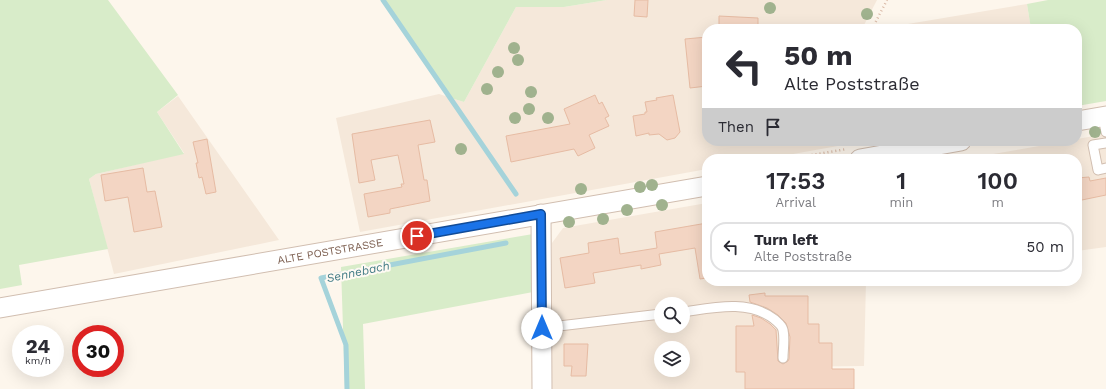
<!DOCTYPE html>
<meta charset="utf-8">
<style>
:root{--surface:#fff;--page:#f7f7f7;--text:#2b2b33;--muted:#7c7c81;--line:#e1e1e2}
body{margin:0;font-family:"Work Sans",sans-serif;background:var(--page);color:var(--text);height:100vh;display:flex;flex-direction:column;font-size:15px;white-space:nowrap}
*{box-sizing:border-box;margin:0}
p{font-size:13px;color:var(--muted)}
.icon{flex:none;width:22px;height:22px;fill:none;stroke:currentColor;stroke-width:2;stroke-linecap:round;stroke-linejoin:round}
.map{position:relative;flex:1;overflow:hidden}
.drawer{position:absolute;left:702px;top:154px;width:380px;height:132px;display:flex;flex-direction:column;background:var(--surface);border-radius:16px;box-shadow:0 4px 16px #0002}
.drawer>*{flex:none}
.guide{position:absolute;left:702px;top:24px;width:380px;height:122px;border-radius:16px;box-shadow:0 4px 16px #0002;background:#fff;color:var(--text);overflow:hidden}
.tools{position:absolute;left:654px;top:297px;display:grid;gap:8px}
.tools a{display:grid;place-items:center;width:36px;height:36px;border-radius:50%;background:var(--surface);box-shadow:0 4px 16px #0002;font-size:20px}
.speed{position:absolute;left:12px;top:325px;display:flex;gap:8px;font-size:20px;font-weight:700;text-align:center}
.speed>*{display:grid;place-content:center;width:52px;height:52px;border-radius:50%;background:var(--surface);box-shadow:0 4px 16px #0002;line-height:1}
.speed small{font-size:10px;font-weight:400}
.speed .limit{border:6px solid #d22;background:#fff;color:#111}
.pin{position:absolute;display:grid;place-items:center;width:34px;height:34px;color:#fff;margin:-17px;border:2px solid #fff;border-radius:50%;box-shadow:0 1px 4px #0007}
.me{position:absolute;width:44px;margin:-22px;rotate:0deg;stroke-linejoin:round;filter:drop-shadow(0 0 3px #0008)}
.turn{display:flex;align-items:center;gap:14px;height:84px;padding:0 16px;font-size:18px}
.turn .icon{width:52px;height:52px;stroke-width:2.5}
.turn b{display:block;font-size:28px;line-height:34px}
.then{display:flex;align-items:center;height:38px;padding:0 16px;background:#0003;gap:8px;font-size:15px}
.eta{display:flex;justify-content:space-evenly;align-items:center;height:68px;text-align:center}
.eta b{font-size:24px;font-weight:600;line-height:28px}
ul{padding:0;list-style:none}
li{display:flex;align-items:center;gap:12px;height:50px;margin:0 8px 6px;padding:0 8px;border:2px solid var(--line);border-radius:16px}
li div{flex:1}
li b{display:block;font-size:15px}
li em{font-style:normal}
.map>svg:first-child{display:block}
.residential{fill:#f5e8da;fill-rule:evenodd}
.green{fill:#d8ecc9}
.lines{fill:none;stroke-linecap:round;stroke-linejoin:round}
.stream{stroke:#a5d3da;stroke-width:5}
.building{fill:#f3d5c3;stroke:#e6bba3}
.lane-casing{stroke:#d1beb0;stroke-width:11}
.street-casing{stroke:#d1beb0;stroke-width:21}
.path{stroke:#d9b8a5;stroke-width:2.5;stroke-dasharray:1 3;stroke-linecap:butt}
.lane{stroke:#fff;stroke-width:9}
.street{stroke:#fff;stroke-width:19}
.tree{fill:#a0b28e}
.route-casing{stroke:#114b97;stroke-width:10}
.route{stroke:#1a73e8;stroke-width:7}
.labels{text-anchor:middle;stroke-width:4;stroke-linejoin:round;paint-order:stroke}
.street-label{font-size:11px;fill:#7a5c4d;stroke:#fffaf3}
.water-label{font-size:12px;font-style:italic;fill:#437c86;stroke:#fffaf3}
</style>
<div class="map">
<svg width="1106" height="389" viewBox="0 0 1106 389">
<rect width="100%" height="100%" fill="#fdf6ec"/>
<path class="residential" d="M607,0h270l-13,25v4h-157v112h159l-101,18h-58v10l-347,63 -24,-114 103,-24 25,8 52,-95h48z
M1027,4l4,25h-153z
M178,96l101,144 -165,34 -25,-95 7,-5 88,-21 -27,-41z
M1106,134v113l-29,4v-92h-113l104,-18h9v-2z
M707,203v78h159l-2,85 -87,1v22h-226l1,-146 11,-15zM661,304h22v22h-22zM661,348h22v22h-22z"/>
<path class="green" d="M0,0h108l70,95 -21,17 27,42 -88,20 -7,5 19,70 -89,16 3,20 -22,4z
M384,0h223l-43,7h-48l-52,95 -13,-4z
M1048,0h58v101l-29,5v-77h-46l-4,-25z
M533,234v58l-170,32 2,65h-20l-4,-122z"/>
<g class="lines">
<path class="stream" d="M383,0l133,194
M347,389l-1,-44 -25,-67 185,-35"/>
</g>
<path class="building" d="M635,0h13l-1,17 -13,-1z
M719,16l39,2v11h-39z
M707,37v49l-17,2 -5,-49z
M595,95l4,9 3,-2 7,14 -4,2 4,8 -20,9 6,13 -17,8 -4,-7 -63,13 -5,-26 64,-12 -6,-15z
M673,95l7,37 -5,6 -8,2 -8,-6 -10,1v-2l-13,3 -3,-20 12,-2v-2h2l-2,-10 12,-2 -1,-2z
M430,120l5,22 -17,3 6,35h3l3,21 -40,8v4l-22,4 -4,-23 38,-7 -1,-3h3l-6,-29 -27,5 4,20 -16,3 -7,-49z
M207,139l9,53 -10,2 -4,-17 -3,1 -3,-15h2l-5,-21z
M143,168l4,24 8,-1 7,36 -28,5 -6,-35 -23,4 -4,-26z
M1089,177l1,4 16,-3v17l-29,6v-23z
M707,223v55l-7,1 -5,-31 -36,6 2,11 -20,4v-4l-48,8 2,10 -30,5 -5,-30 29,-5 -1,-10 30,-5 2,16 37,-6 -2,-16z
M765,293v3h43v28h11v19h13v26h22v20h-109v-17h-9v-46h18l-2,-11 9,3 9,6 6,6 2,31 5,3 5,-3 1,-2 1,-22 -4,-14 -8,-8 -11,-7 -17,-6 -1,-7z
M564,344h24l-2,32h-15l1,-10h-8z"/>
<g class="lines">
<defs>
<path id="lane" d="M1103,117l3,15
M1106,143l-13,2 5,25 8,-2
M683,312c29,-4 65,-13 91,7 3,3 8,6 9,11 2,9 0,20 0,28
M542,328l119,-14"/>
<g id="street">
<path d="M1077,121l29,-5"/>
<path d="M860,159l101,-18"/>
<path d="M541,214l1,175"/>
<path id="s1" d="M0,308l707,-122"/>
</g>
</defs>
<use href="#lane" class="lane-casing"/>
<use href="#street" class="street-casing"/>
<path class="path" d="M872,29l15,-29
M788,159l59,-10"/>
<use href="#lane" class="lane"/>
<use href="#street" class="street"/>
</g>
<g class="tree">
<circle cx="770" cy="8" r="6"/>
<circle cx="867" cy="14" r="6"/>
<circle cx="514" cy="48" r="6"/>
<circle cx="518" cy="60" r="6"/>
<circle cx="498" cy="72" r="6"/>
<circle cx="487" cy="89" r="6"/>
<circle cx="531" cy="92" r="6"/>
<circle cx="529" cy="109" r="6"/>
<circle cx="515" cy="118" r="6"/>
<circle cx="548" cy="118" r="6"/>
<circle cx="1095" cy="132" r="6"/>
<circle cx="461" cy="149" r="6"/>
<circle cx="652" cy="185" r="6"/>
<circle cx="640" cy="187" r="6"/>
<circle cx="581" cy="189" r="6"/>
<circle cx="662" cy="205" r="6"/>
<circle cx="627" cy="210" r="6"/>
<circle cx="603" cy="219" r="6"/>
<circle cx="569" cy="222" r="6"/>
</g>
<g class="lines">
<defs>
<path id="route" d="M417,236l124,-22 1,114"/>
</defs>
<use href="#route" class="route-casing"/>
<use href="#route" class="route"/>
</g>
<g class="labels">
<g class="street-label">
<text dy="4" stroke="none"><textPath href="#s1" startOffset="335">ALTE POSTSTRASSE</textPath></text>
</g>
<g class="water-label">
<text transform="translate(358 272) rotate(-12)" y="4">Sennebach</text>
</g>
</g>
</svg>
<div class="tools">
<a><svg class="icon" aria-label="search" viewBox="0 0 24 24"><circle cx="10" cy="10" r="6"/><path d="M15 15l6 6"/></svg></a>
<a><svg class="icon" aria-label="layers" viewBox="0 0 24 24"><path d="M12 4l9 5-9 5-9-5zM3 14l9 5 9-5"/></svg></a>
</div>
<div class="speed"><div>24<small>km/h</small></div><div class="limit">30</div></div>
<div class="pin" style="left:417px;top:236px;background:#d93025"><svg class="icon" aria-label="arrive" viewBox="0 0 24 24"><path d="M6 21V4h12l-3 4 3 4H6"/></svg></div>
<svg class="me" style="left:542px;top:328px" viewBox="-20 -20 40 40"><circle r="19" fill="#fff"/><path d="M0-13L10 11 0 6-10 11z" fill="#1a73e8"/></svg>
<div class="guide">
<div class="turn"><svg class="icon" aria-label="left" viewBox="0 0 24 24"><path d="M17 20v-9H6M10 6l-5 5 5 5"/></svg><div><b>50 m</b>Alte Poststraße</div></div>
<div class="then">Then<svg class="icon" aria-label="arrive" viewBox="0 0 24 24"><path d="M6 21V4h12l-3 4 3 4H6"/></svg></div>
</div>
<section class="drawer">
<div class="eta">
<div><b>17:53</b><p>Arrival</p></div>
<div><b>1</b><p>min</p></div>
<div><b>100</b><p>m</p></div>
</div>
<ul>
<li><svg class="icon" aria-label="left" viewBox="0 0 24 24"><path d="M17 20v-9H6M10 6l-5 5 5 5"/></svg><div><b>Turn left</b><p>Alte Poststraße</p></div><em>50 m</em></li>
</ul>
</section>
</div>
